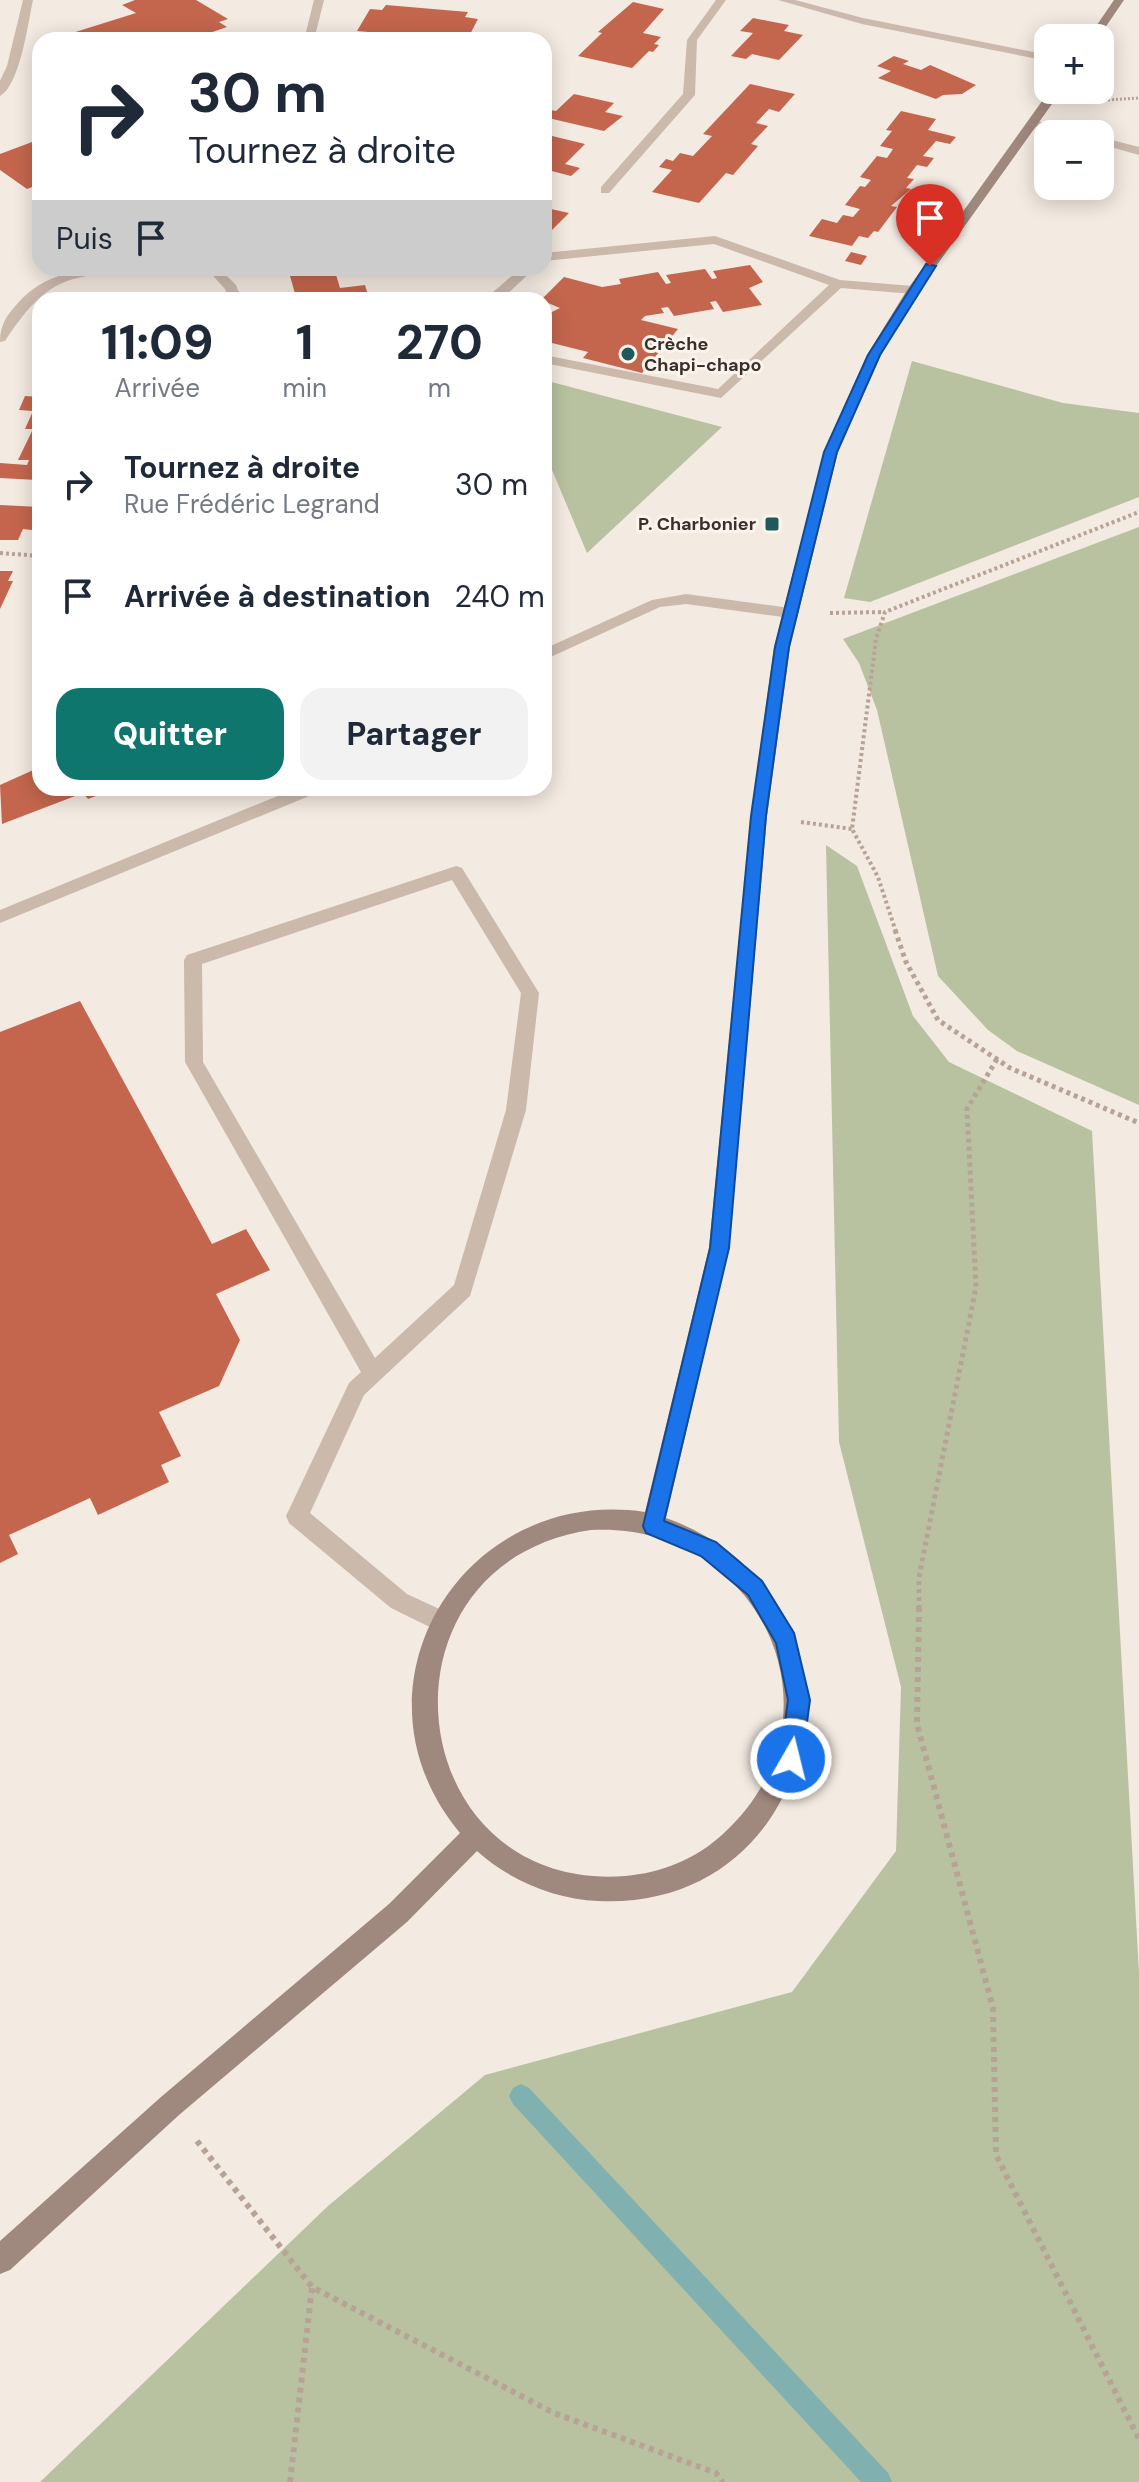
<!DOCTYPE html>
<html lang="fr">
<meta charset="utf-8">
<style>
:root{--surface:#fff;--page:#f2f2f3;--text:#1f2937;--muted:#747a83;--accent:#0f766e}
body{margin:0;font-family:"DM Sans",sans-serif;background:var(--page);color:var(--text);height:100vh;display:flex;flex-direction:column;font-size:30px;white-space:nowrap}
*{box-sizing:border-box;margin:0}
p{font-size:26px;color:var(--muted)}
.icon{flex:none;width:44px;height:44px;fill:none;stroke:currentColor;stroke-width:2;stroke-linecap:round;stroke-linejoin:round}
.map{position:relative;flex:1;overflow:hidden}
.details{position:absolute;left:32px;top:292px;width:520px;height:504px;display:flex;flex-direction:column;background:var(--surface);border-radius:24px;box-shadow:0 4px 20px #0003}
.details>*{flex:none}
.guide{position:absolute;left:32px;top:32px;width:520px;height:244px;border-radius:24px;box-shadow:0 4px 20px #0003;background:#fff;color:var(--text);overflow:hidden}
.tools{position:absolute;left:1034px;top:24px;display:grid;gap:16px}
.tools a{display:grid;place-items:center;width:80px;height:80px;border-radius:16px;background:var(--surface);box-shadow:0 4px 20px #0003;font-size:40px}
.pin{position:absolute;display:grid;place-items:center;width:68px;height:68px;color:#fff;margin:-82px -34px;border-radius:50% 50% 50% 0;rotate:-45deg;box-shadow:0 0 8px #0007}
.pin .icon{rotate:45deg}
.me{position:absolute;width:88px;margin:-44px;rotate:8deg;stroke-linejoin:round;filter:drop-shadow(0 0 6px #0008)}
.turn{display:flex;align-items:center;gap:28px;height:168px;padding:0 24px;font-size:36px}
.turn .icon{width:104px;height:104px;stroke-width:2.5}
.turn b{display:block;font-size:56px;line-height:68px}
.then{display:flex;align-items:center;height:76px;padding:0 24px;background:#0003;gap:16px;font-size:30px}
.eta{display:flex;justify-content:space-evenly;align-items:center;height:136px;text-align:center}
.eta b{font-size:48px;font-weight:800;line-height:56px}
.cta{display:flex;gap:16px;margin-top:auto;padding:16px 24px}
.cta a{flex:1;height:92px;border-radius:24px;background:var(--accent);color:#fff;font-size:32px;font-weight:800;line-height:92px;text-align:center}
.cta a+a{background:var(--page);color:var(--text)}
ul{padding:0;list-style:none}
li{display:flex;align-items:center;gap:24px;height:112px;padding:0 24px}
li div{flex:1}
li b{display:block;font-size:30px}
li em{font-style:normal}
.map>svg:first-child{display:block}
.green{fill:#b8c2a0}
.lines{fill:none;stroke-linecap:round;stroke-linejoin:round}
.stream{fill:#80b0b0;fill-rule:evenodd}
.building{fill:#c4664e}
.path-far3{stroke:#b7a396;stroke-width:3;stroke-dasharray:2 2;stroke-linecap:butt}
.path-far2{stroke:#b7a396;stroke-width:4;stroke-dasharray:3 3;stroke-linecap:butt}
.path-far1{stroke:#b7a396;stroke-width:5;stroke-dasharray:4 4;stroke-linecap:butt}
.path{stroke:#b7a396;stroke-width:6;stroke-dasharray:5 5;stroke-linecap:butt}
.lane{fill:#cbb9ac;fill-rule:evenodd}
.street{fill:#cbb9ac;fill-rule:evenodd}
.secondary{fill:#9f887d;fill-rule:evenodd}
.route{fill:#1a73e8;stroke:#114b97;stroke-width:2}
.poi-dot{fill:#21595b;stroke:#faf4ed;stroke-width:3}
.labels{text-anchor:middle;stroke-width:6;stroke-linejoin:round;paint-order:stroke}
.far-poi-label{font-size:18px;font-weight:bold;fill:#3a2f2b;stroke:#faf4ed;text-anchor:start}
</style>
<div class="map">
<svg width="1139" height="2482" viewBox="0 0 1139 2482">
<rect width="100%" height="100%" fill="#f3eae1"/>
<path class="green" d="M912,361l151,42 76,10v84l-269,105 -26,-4z
M544,380l178,47 -135,126 -43,-102z
M1139,527v578l-122,-54 -29,-21 -50,-54 -61,-266 -18,-47 -16,-24z
M826,845l31,21 56,150 36,46 143,69 47,842v509h-1099l288,-276 157,-131 307,-83 104,-141 5,-164 -62,-245z"/>
<g class="lines">
<path class="stream" d="M521,2084l8,4 359,385 4,9h-31l-348,-378 -4,-8 4,-8z"/>
</g>
<path class="building" d="M135,0h61l32,19 -9,3 8,5 -38,13 -19,-7 -19,7h-101l86,-27 -14,-8z
M633,2l31,7 -21,24 18,4 -7,7 5,1 -6,7 -4,-1 -17,17 -54,-12 24,-23 -4,-1z
M386,5l82,7 -3,5 13,2 -11,21h-90l4,-7 -24,-2 13,-22 12,1z
M753,18l36,7 -5,6 19,4 -24,25 -27,-6 -6,5 -15,-3 22,-23 -13,-2z
M894,56l15,5 -6,3 18,6 9,-5 46,20 -14,9 -19,1 -7,4 -58,-21 13,-7 -14,-5z
M750,84l45,10 -16,18 -10,-3 -13,14 12,3 -17,18 7,2 -25,29 -7,-2 -27,30 -47,-11 20,-22 -13,-3 7,-8 7,2 7,-8 13,3 19,-20 -9,-2z
M574,94l40,9 -9,9 18,4 -19,15 -60,-14 1,-8 11,2z
M901,111l35,8 -8,11 28,7 -6,7 -14,-3 -13,15 11,2 -7,9 -10,-2 -10,13 7,1 -8,9 5,1 -20,17 6,1 -19,25 -4,-1 -6,7 -9,-2 -7,10 -43,-10 13,-17 15,4 6,-8 10,2 7,-8 -15,-4 15,-19 5,1 6,-7 -11,-3 17,-21 10,2 6,-9 -13,-3 12,-15 -6,-1z
M544,134l41,10 -20,20 15,4 -9,8 -27,-7z
M40,139v45l-13,5 -27,-19v-16z
M544,207l7,2 18,4 -19,19 -6,-1z
M851,252l16,4 -6,9 -16,-4z
M750,265l13,17 -14,6 13,17 -39,7 -7,-11 -6,1 4,7 -40,7 -6,-9 -7,1 3,5 -19,3 -4,4 37,9 -36,44 -59,-15 5,-6 -44,-11v-25l16,-8 -19,-8 23,-23 38,10 19,-3 -2,-5 39,-7 8,12 5,-1 -5,-8 39,-6 7,10 5,-1 -4,-7z
M306,268h28l6,20 25,-3 3,10 8,-1 2,6h-60l-2,-5 -20,2 -6,-21 17,-3z
M25,396l15,1v77l-3,6 -37,-2v-15l27,2 2,-5h-11l15,-31h-8l8,-18 -14,-1z
M0,505l40,2v24l-17,-2 -5,11h-18z
M0,571h13l-5,10h5l-13,28z
M40,767v21h77l-29,11 -5,-6 -81,31 -2,-39z
M80,1001l132,243 34,-15 24,41 -54,24 24,46 -21,46 -60,26 22,44 -20,9 8,17 -71,33 -8,-17 -81,37 9,19 -18,9v-531z"/>
<g class="lines">
<path class="path-far3" d="M1092,101l47,-3"/>
<path class="path-far2" d="M0,553l40,3
M830,613l55,-1
M801,822l51,7
M896,932l-18,-55 -26,-48 24,-190 9,-27 254,-100"/>
<path class="path-far1" d="M895,930l11,32 32,58 72,48 129,55
M919,1609v-32l57,-290 -9,-178 30,-50"/>
<path class="path" d="M919,1607l-2,117 76,284 3,147 143,284
M197,2141l115,146 242,126 162,60 7,9
M290,2482l22,-195"/>
<path class="lane" d="M1034,120l46,12 2,2h-19l-33,-9v-4z
M1100,137l39,10v8l-39,-11z
M715,236l125,44 73,6 6,4 -6,4 -72,-6 -120,110 -177,-35v-8l174,34 111,-104 -115,-41 -170,17v-8z
M521,268h14l-30,28v4h-12v-8z
M456,866l6,2 77,125 -13,117 -56,186 -106,99 -54,118 97,81 41,19 3,8 -3,8 -8,3 -49,-24 -102,-85 -3,-7 63,-133 12,-11 -176,-310 -1,-102 3,-5zM452,880l69,113 -15,117 -52,175 -79,73 -172,-296 -1,-98z"/>
<path class="street" d="M23,0h10c-5,23 -13,85 -33,96v-15l7,-15z
M314,0h10l-10,40h-10z
M716,0h10l-29,40 -2,55 -86,98h-8v-6l82,-93 4,-54z
M778,0h17l68,18 185,37v6l-186,-37z
M162,268l-6,4c-81,4 -103,-4 -151,69l-5,1c0,-16 6,-26 17,-38 38,-43 93,-36 145,-36z
M206,268h13l17,17 6,15h-12l-5,-11z
M686,594l105,14 8,5 -8,5 -105,-14 -26,3 -116,53v-11l108,-49z
M297,788h24l-2,4 -319,131v-13z"/>
<path class="secondary" d="M1114,0h10l-26,38h-10z
M1050,90h12l-143,200 -38,65 -43,97 -48,195 -23,169 -38,432 -63,270c222,79 160,394 -68,383 -44,-2 -89,-21 -121,-50l-70,71 -228,193 -169,155 -10,4v-33l161,-144 228,-193 71,-71c-121,-145 3,-348 185,-321l64,-264 42,-432 23,-169 50,-195 43,-97 40,-65zM591,1530c169,-9 261,187 132,304 -27,25 -62,39 -98,42 -225,17 -260,-313 -34,-346z"/>
</g>
<path class="route" d="M926,264l10,2 -56,89 -43,97 -48,195 -23,169 -37,432 -65,273 52,21 46,39 32,52 16,67 -8,59 -3,7 -8,3 -8,-3 -3,-7 8,-59 -12,-57 -28,-48 -47,-39 -55,-23 -3,-7 67,-278 41,-432 24,-169 49,-195 44,-97z"/>
<g class="poi-dot">
<circle cx="628" cy="354" r="8"/>
<rect x="764" y="516" width="16" height="16" rx="4"/>
</g>
<g class="labels">
<g class="far-poi-label">
<text x="644" y="350">Crèche<tspan x="644" dy="21">Chapi-chapo</tspan></text>
<text x="756" y="530" text-anchor="end">P. Charbonier</text>
</g>
</g>
</svg>
<div class="tools">
<a>+</a>
<a>−</a>
</div>
<div class="pin" style="left:930px;top:266px;background:#d93025"><svg class="icon" aria-label="arrive" viewBox="0 0 24 24"><path d="M6 21V4h12l-3 4 3 4H6"/></svg></div>
<svg class="me" style="left:791px;top:1759px" viewBox="-20 -20 40 40"><circle r="17" fill="#1a73e8" stroke="#fff" stroke-width="3"/><path d="M0-11L8 9 0 5-8 9z" fill="#fff"/></svg>
<div class="guide">
<div class="turn"><svg class="icon" aria-label="right" viewBox="0 0 24 24"><path d="M7 20v-9h11M14 6l5 5-5 5"/></svg><div><b>30 m</b>Tournez à droite</div></div>
<div class="then">Puis<svg class="icon" aria-label="arrive" viewBox="0 0 24 24"><path d="M6 21V4h12l-3 4 3 4H6"/></svg></div>
</div>
<section class="details">
<div class="eta">
<div><b>11:09</b><p>Arrivée</p></div>
<div><b>1</b><p>min</p></div>
<div><b>270</b><p>m</p></div>
</div>
<ul>
<li><svg class="icon" aria-label="right" viewBox="0 0 24 24"><path d="M7 20v-9h11M14 6l5 5-5 5"/></svg><div><b>Tournez à droite</b><p>Rue Frédéric Legrand</p></div><em>30 m</em></li>
<li><svg class="icon" aria-label="arrive" viewBox="0 0 24 24"><path d="M6 21V4h12l-3 4 3 4H6"/></svg><div><b>Arrivée à destination</b></div><em>240 m</em></li>
</ul>
<div class="cta"><a>Quitter</a><a>Partager</a></div>
</section>
</div>
